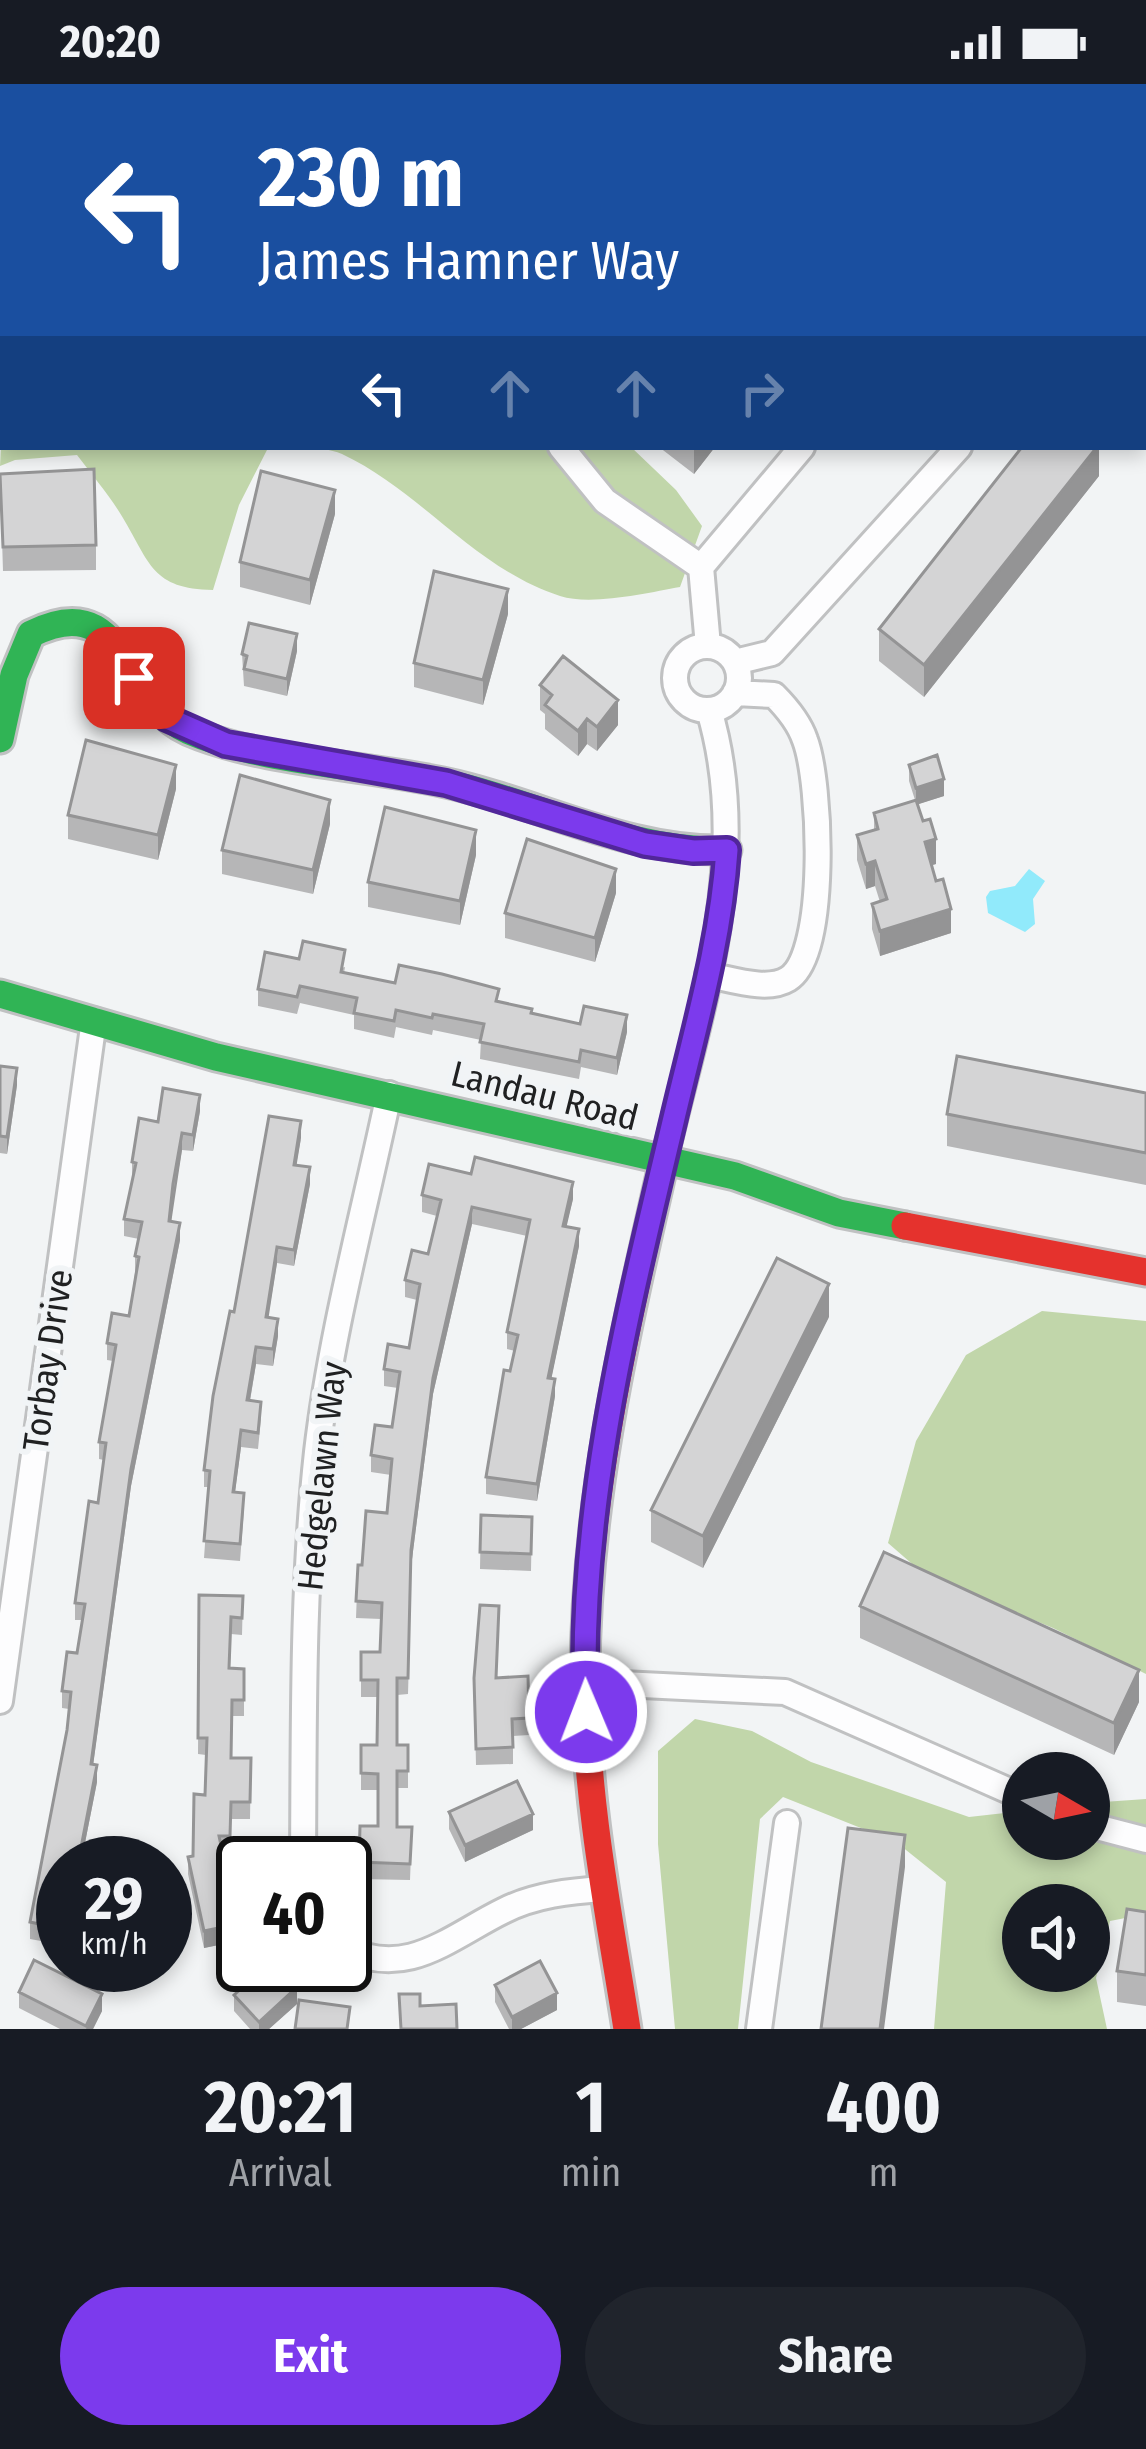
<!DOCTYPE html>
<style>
:root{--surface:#171b24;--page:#20242c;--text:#f1f3f6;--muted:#9ea1a6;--accent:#7c3aed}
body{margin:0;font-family:"Fira Sans Condensed",sans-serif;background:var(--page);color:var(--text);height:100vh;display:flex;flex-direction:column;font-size:45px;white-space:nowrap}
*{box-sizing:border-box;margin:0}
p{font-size:39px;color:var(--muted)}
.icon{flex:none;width:66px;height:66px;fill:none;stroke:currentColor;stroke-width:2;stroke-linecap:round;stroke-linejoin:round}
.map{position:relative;height:1945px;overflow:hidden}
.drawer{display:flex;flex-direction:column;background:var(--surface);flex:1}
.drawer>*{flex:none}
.top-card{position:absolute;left:0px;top:0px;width:1146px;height:366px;box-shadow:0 6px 18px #0003;background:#1a4fa0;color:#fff;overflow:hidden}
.needle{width:78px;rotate:99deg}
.controls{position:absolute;left:1002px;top:1668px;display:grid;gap:24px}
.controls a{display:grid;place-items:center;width:108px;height:108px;border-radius:50%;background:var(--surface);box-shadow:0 6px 18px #0003;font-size:60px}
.speed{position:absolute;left:36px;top:1752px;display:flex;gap:24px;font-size:60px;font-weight:700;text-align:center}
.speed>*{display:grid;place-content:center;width:156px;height:156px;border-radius:50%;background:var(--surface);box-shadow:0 6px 18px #0003;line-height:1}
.speed small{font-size:30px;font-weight:400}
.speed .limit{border:6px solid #111;border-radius:18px;background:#fff;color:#111}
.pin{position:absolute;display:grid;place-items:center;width:102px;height:102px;color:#fff;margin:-51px;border-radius:24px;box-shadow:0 6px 18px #0006}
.me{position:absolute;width:132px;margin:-66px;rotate:359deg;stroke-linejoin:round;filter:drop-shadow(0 0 9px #0008)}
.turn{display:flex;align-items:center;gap:42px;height:252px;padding:0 60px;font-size:54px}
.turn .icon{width:156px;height:156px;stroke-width:2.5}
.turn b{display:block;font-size:84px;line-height:102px}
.lanes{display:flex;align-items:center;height:114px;padding:0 60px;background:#0003;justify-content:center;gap:60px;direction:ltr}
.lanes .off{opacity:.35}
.eta{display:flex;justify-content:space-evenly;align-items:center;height:204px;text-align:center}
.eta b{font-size:72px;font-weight:700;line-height:84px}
.primary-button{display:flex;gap:24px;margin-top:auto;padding:24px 60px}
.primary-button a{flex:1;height:138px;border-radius:72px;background:var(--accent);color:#fff;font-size:48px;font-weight:700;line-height:138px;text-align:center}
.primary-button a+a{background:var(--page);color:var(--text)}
.status{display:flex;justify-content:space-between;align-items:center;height:84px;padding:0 60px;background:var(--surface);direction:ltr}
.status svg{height:33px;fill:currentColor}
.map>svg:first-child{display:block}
.forest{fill:#c1d6aa;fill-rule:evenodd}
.water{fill:#91eafb}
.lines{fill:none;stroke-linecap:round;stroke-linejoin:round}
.street-casing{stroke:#c0c1c2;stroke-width:30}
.fast-casing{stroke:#c0c1c2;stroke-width:33}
.jam-casing{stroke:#c0c1c2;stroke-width:33}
.street{stroke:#fdfdfe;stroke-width:24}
.fast{stroke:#30b455;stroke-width:27}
.jam{stroke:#e5322d;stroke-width:27}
.wall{fill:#b6b6b7}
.shaded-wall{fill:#949495}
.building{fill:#d4d4d5;stroke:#949495;stroke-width:3}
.route-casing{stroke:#51269a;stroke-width:30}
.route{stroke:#7c3aed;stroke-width:21}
.labels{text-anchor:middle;stroke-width:12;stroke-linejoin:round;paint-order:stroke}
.street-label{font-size:36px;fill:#202122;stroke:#f1f4f6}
</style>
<div class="status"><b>20:20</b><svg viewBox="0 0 49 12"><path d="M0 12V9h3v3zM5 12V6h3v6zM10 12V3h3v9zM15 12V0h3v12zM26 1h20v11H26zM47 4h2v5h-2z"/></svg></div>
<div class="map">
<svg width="1146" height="1945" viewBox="0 0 1146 1945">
<rect width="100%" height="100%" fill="#f2f4f5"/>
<path class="forest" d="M270,0h230l-2,3z
M1081,0h65v221l-3,-218h-62z
M3,324v39h628l45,43 26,36 -22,61c-33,6 -89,19 -120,9 -85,-27 -139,-105 -218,-142 -20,-9 -52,-5 -74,-6l-29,57 -26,85c-61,-1 -63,-27 -90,-72 -13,-22 -31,-43 -46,-63l-62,5 -15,6z
M1042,1227l104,10v353l-93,-46 -127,-52 -38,-33 28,-102 50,-86z
M695,1635l57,12 59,31 158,55 54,-6v28h66v-36l57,-4v115l-36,7 -14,57 11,51h-173l12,-147 -50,-40 -113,-45 -23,22 -22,210h-63l-17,-185v-93zM1023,1821h66v66h-66z"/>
<path class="water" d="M1029,785l16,12 -12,18 2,25 -10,8 -37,-19 -2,-16 4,-6 25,-5z"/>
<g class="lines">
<defs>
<path id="street" d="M895,0l2,3
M233,3l1,-3
M737,3l2,-3
M0,145l3,-2
M1143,278l3,6
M561,363l44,54 96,66 7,79
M701,483l101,-120
M675 594a32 32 0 1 1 64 0a32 32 0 1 1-64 0Z
M735,578l37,-9 187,-206
M708,891c23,4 59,17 80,4 40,-24 33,-197 17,-239 -6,-18 -18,-32 -31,-45l-39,-2
M664,1077c34,-146 90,-301 45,-451
M585,1602l37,-2 163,8 238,105
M0,1617l94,-681
M1089,1741l57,15
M303,1779c1,-137 -1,-274 14,-411 14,-120 47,-239 72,-358
M345,1864c61,32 105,-11 158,-37 31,-16 67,-20 102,-22
M759,1945l28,-206"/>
<path id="fast" d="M0,655l14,-64 17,-41c96,-48 87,65 158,97 69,30 177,35 253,51 96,20 185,71 285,68
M0,910l216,63 519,119 104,37 66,13"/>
<path id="jam" d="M905,1142l241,46
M627,1945c-18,-114 -41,-229 -42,-345 -1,-177 40,-351 79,-523"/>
</defs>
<use href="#street" class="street-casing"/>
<use href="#fast" class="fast-casing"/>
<use href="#jam" class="jam-casing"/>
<use href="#street" class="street"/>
<use href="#fast" class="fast"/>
<use href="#jam" class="jam"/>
</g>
<path class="wall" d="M2,0h43v3h-25z
M659,363h56l-21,27z
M1099,363v29l-175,221 -45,-36v-32z
M0,390l96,71v25l-93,1z
M335,430l-25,91 -70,-18v-25z
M508,530l-25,91 -69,-18v-24z
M297,567l-10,45 -43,-10 -2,-32z
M540,601l78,40 -21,26 -10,-7 -9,12 -33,-27v-15l-5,-4z
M909,681l35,31 -26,8 18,60 -4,1 19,68 -71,23 -8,-27v-25l8,-2 -5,-16 -9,3 -9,-29v-25l17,-5v-17l41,-13 -6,-19z
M176,705l-18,71 -90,-21v-24z
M330,740l-17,70 -91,-20v-24z
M476,771l-16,70 -92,-18v-25z
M616,809l-21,69 -90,-24v-25z
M345,883l-1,6 155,28 33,13 95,18 -10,43 -36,-8 -2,12 -99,-20 1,-19 -48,-10 -1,5 -36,-8 -2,11 -40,-9v-14l-54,-12 -3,11 -39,-8v-17z
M0,982l17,19 -10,69 -7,-1z
M1146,1009v92l-199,-39v-32z
M200,1027l-7,40 -11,-1 -9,51 -2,20 9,19 -49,246 -38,279 4,17 -16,81h-18v82l-33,-6v-17l37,-192 2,-21 -7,-1v-17l15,-38 5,-33h-7v-17l23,-100 6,-43 -5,-1v-17l14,-81 -6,-1v-17l22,-27 6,-43v-17l4,-17 -15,-3v-17l8,-40v-17l26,-40z
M301,1054l-5,27 14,19 -16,82 -17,-3 -9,54 10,19 -5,30 -17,-2 -6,37 11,18 -3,30 -17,-2 -6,45 9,17 -4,52 -36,-3 5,-71h-5v-17l30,-158z
M422,1111l151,4 -7,27 13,20 -28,133 4,17 -18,105 -51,-7v-17l29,-126 -8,-2v-17l20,-96 -55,-12 -39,170 -22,173 -3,127 -11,1v50l11,26v17h-11v39h15l-2,53 -51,-1 1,-53h18v-36h-17v-45h16v-48h-16v-45h19l1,-33 -25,-1 2,-53h4l25,-52 4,-38 -20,-3v-17l21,-28 6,-39 -14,-2v-17l25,-21 8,-48 -12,-3v-17l23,-26 9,-38 -15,-4z
M829,1233l-126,251 -52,-26v-32z
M481,1431l51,2 -1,54 -51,-2z
M199,1511l44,1 -1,39 -11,-1 -1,34 14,1v47h-12l-1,42h20l-1,61h-19l-1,34 -7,-1 15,89 -34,7 -16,-74v-17l5,-1 12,-61 1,-40 -8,-1z
M860,1522l279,96 -25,53 -254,-117z
M528,1592l1,59 -16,1v28l-37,1 -2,-87z
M449,1728l84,18 -68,32 -16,-33z
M1146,1828v94l-29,-4v-31z
M495,1901l62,25 -36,19h-12l-14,-27z
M19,1908l83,19 -9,18h-33l-41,-21z
M234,1911l63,9 -28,25h-19l-16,-18z"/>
<path class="shaded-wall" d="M600,0h21l-2,3h-21z
M1,243h2v32h-2z
M694,363h21l-21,27z
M1097,363h2v29l-175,221v-32z
M335,406v24l-25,91v-25z
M508,505v25l-25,91v-25z
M297,550v17l-10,45v-17z
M618,616v25l-21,26v-24z
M587,635v25l-9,12v-25z
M176,681v24l-18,71v-25z
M944,695v17l-28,9v-17z
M330,716v24l-17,70v-24z
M476,746v25l-16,70v-24z
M936,755v25l-11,3v-25z
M875,777v25l-9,3v-25z
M616,785v24l-21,69v-24z
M951,825v24l-71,23v-25z
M627,931v17l-10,43v-17z
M17,984v17l-10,69v-17z
M200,1011v16l-7,40v-16z
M301,1037v17l-7,43v-16z
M182,1049v17l-13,87v-16z
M310,1083v17l-16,82v-16z
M573,1098v17l-10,43v-16z
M472,1123v17l-39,170 -22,173 -3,127 3,-144 22,-172z
M180,1139v17l-49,246 -40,295v-17l40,-295z
M579,1145v17l-31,149v-17z
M277,1163v16l-11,71v-17z
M829,1200v33l-126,251v-32z
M278,1235v17l-5,30v-17z
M256,1263v17l-9,53v-17z
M555,1295v17l-18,105v-17z
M241,1346v17l-8,61v-16z
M1139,1586v32l-25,53v-32z
M97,1681v17l-16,81h-3z
M533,1730v16l-68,32v-17z
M905,1751v32l-21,162h-4z
M238,1840v17l-34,7v-17z
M297,1903v17l-28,25h-10v-7z
M557,1909v17l-36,19h-9v-12z
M102,1910v17l-9,18h-7z"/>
<path class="building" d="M531,0h69l-2,3h-69z
M3,207v36h-2l-1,-35z
M1022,363h75l-173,218 -45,-36z
M94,385l2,76 -93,2 -3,-73z
M261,387l74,19 -25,90 -70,-18z
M434,487l74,18 -25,91 -69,-17z
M249,539l48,11 -10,45 -43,-10 3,-13 -5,-2z
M563,572l55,44 -21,27 -10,-8 -9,12 -33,-26 7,-10 -12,-10z
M86,656l90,25 -18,70 -90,-20z
M937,671l7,24 -28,9 -7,-23z
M240,691l90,25 -17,70 -91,-20z
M916,716l7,21 7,-2 6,20 -11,3 11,39 7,-2 8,30 -71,22 -8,-27 15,-5 -12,-38 -9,3 -9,-29 21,-6 -4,-16z
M385,723l91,23 -16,71 -92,-19z
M527,755l89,30 -21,69 -90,-25z
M303,857l42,9 -4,22 54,11 4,-18 43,9 57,15 -3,12 36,8 -1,4 49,11 4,-18 43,9 -10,43 -36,-8 -2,12 -99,-20 4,-18 -51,-10 -1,4 -36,-8 -2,11 -40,-8 3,-15 -57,-12 -3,11 -39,-8 7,-37 34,7z
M957,972l189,37v60l-199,-39z
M0,982l17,2 -10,69 -7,-1z
M163,1004l37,7 -7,40 -11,-2 -9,51 -4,37 11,2 -49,246 -40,295 6,1 -19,98h-15v66l-33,-7 37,-192 4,-38 -9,-1 5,-39 10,1 8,-49 -10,-1 14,-102 9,2 8,-60 -7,-1 17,-97 -9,-2 5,-30 17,3 10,-59 -4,-1 7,-34 -18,-3 12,-56 -4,-1 7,-44 19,4z
M269,1032l32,5 -7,44 16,2 -16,83 -17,-3 -11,70 12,2 -5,30 -17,-2 -9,53 14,2 -3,31 -17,-3 -8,62 11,1 -4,51 -36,-3 6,-70 -6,-1 9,-74 17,-85 4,1z
M475,1073l98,25 -10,44 16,3 -31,149 7,1 -18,105 -51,-7 18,-107 6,1 8,-36 -11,-3 23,-112 -58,-13 -39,171 -22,172 -3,128h-11v67h11v26h-11v56h15l-2,37 -51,-2 1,-36h18v-52l-17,-1v-28h16l1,-65h-17v-28h19l2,-49 -26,-2 2,-36h4l4,-54 21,2 5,-54 -21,-4 4,-30 17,2 8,-55 -16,-3 4,-25 21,4 11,-64 -15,-4 7,-30 16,4 13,-54 -19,-5 7,-31 42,10z
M777,1174l52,26 -126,252 -52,-26z
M481,1431l51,2 -1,37 -51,-2z
M884,1468l255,118 -25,53 -254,-117z
M199,1511l44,1 -1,22 -11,-1 -2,51 15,1v31h-12l-1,58h20l-1,44h-19l-1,34h-11l19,88 -34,7 -16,-74 5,-1 1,-62 11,1 2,-57h-9z
M480,1521l19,1 -3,72 32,-2 1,42 -17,1 1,28 -37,2 -2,-71z
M517,1697l16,33 -68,31 -16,-33z
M848,1744l57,7 -25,194h-59z
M1127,1825l19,3v63l-29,-4z
M34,1876l68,34 -16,32 -67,-34z
M540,1877l17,32 -45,24 -17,-32z
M267,1881h10l20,22 -38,35 -25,-27z
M399,1910h21v12l36,-2 1,25h-56z
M299,1916l51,7 -3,22h-52z"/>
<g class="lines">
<defs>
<path id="route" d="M134,594l16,25 17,15 59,26 220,39 199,61 48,7 34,-1c-6,91 -32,179 -53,268 -46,194 -97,393 -88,594"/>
</defs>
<use href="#route" class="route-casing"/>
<use href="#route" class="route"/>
</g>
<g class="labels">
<g class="street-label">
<text transform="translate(545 1011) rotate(14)" y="13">Landau Road</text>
<text transform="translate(47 1276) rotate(-82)" y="13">Torbay Drive</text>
<text transform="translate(321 1392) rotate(-84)" y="13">Hedgelawn Way</text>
</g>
</g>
</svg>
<div class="controls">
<a><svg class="needle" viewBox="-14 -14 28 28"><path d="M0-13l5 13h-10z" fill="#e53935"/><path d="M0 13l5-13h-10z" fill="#9ea1a6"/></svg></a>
<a><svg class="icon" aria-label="sound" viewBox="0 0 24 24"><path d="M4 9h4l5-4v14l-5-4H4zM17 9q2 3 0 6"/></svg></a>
</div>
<div class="speed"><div>29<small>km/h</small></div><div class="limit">40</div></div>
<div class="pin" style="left:134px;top:594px;background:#d93025"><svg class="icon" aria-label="arrive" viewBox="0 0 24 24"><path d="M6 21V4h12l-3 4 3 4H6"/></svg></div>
<svg class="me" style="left:586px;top:1628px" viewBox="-20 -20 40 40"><circle r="17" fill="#7c3aed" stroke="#fff" stroke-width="3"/><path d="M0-11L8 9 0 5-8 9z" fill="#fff"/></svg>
<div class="top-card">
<div class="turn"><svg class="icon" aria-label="left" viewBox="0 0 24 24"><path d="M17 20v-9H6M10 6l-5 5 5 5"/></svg><div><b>230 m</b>James Hamner Way</div></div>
<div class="lanes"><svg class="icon" aria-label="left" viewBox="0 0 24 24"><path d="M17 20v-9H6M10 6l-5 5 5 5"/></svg><svg class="icon off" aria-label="ahead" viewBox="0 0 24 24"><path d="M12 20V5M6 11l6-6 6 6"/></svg><svg class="icon off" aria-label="ahead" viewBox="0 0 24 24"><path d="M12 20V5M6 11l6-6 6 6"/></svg><svg class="icon off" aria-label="right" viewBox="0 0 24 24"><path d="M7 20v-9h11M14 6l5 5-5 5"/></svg></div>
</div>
</div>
<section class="drawer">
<div class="eta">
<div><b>20:21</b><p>Arrival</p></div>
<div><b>1</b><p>min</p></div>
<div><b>400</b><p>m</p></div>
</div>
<div class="primary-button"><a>Exit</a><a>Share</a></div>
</section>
